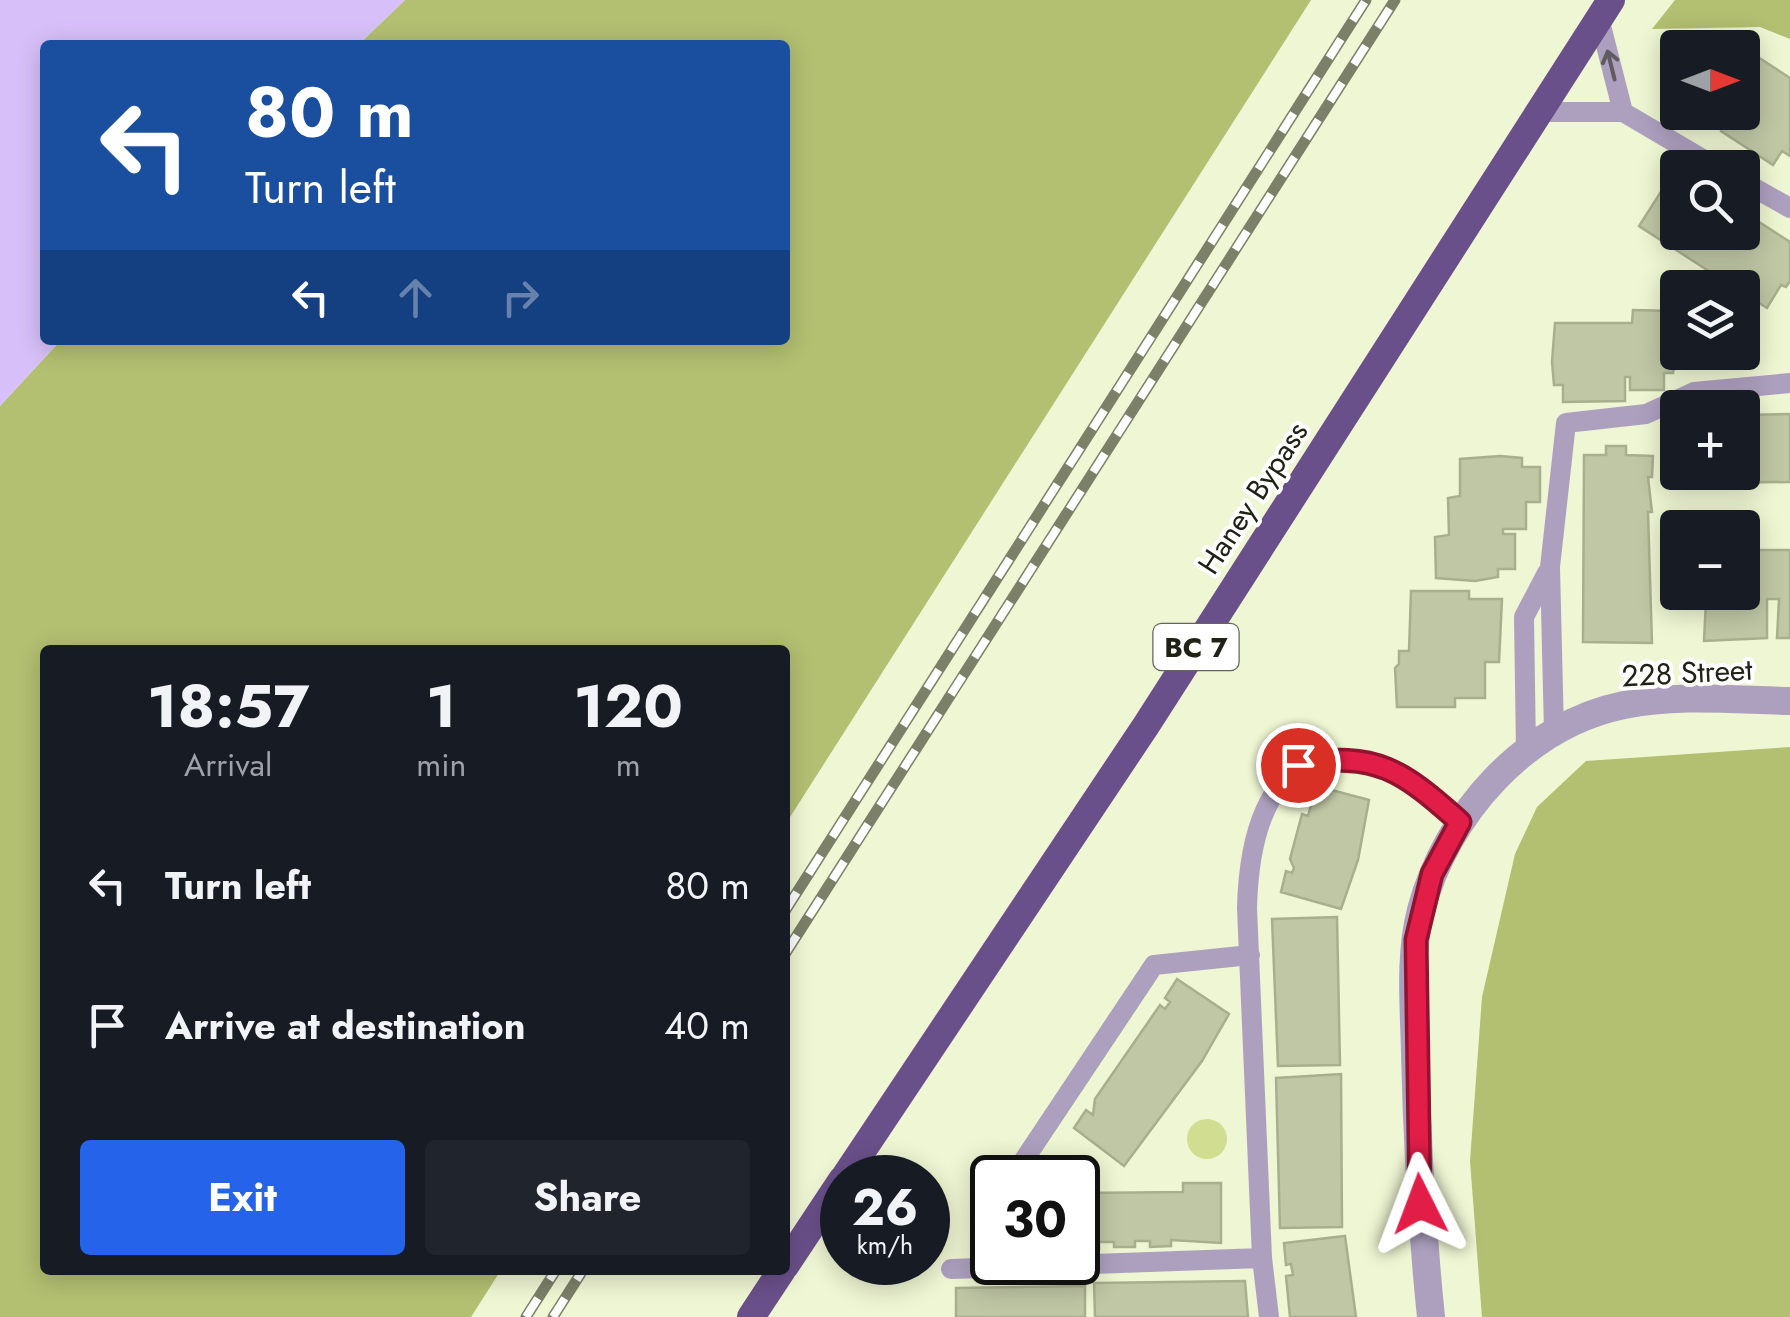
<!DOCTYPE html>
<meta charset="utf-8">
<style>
:root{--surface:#171b24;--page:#20242c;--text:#f1f3f6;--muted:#9ea1a6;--accent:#2563eb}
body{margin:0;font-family:Jost,sans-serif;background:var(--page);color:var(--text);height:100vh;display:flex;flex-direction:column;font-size:38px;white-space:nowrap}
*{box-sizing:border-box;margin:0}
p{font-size:32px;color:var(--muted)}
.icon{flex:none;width:55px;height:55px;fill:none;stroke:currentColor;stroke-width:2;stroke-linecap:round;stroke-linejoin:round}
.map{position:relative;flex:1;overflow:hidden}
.sheet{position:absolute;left:40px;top:645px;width:750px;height:630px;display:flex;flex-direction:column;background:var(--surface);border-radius:10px;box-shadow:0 5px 25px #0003}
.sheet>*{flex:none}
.banner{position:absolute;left:40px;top:40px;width:750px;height:305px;border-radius:10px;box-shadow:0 5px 25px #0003;background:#1a4fa0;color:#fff;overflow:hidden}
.needle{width:65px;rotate:90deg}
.controls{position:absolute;left:1660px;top:30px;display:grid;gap:20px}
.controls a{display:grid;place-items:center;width:100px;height:100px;border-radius:10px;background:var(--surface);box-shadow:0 5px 25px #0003;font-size:50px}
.speed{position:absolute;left:820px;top:1155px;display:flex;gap:20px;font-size:50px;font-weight:700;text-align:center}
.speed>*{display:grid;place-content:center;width:130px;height:130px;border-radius:50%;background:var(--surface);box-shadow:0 5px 25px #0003;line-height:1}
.speed small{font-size:25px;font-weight:400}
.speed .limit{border:5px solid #111;border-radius:15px;background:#fff;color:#111}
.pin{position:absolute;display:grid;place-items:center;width:85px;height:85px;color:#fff;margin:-42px;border:5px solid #fff;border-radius:50%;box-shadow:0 2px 10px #0007}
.me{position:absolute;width:110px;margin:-55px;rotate:357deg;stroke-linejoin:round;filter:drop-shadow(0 0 8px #0008)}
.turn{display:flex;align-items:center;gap:35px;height:210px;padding:0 40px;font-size:45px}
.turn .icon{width:130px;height:130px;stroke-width:2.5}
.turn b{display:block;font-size:70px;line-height:85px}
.lanes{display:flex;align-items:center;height:95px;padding:0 40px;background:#0003;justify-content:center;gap:50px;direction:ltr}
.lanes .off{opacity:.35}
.eta{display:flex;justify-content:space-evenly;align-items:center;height:170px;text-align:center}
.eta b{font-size:60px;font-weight:700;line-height:70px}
.action{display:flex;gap:20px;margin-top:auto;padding:20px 40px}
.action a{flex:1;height:115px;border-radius:10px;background:var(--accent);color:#fff;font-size:40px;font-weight:700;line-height:115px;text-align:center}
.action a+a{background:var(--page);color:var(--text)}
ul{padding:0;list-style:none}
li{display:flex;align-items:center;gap:30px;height:140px;padding:0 40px}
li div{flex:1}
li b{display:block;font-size:38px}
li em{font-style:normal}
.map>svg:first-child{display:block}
.green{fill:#d1de92}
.forest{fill:#b3bf71}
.water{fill:#d7c0f9}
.building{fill:#c0c7a5;stroke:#a9af8e;stroke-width:2.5}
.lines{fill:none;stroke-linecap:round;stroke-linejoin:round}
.service{stroke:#ada0bf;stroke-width:20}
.minor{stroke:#ada0bf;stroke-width:28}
.trunk{stroke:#6a508a;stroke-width:28}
.rail-casing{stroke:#7c8069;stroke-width:11}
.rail{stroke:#fff;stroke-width:8;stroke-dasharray:22;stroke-linecap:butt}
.oneway{stroke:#5f5b61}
.route-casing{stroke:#92132f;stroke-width:25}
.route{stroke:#e11d48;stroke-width:18}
.labels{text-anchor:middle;stroke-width:8;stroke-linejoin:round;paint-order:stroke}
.shield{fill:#fff;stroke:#63645b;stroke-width:2.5}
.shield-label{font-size:28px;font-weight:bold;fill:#202215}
.street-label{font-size:30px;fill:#202215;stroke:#fff}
</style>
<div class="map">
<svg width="1790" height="1317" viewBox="0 0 1790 1317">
<rect width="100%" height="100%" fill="#eff6d3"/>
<path class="green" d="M1187 1139a20 20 0 1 1 40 0a20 20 0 1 1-40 0Z"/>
<path class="forest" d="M405,0h906l-526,825v-175h-740v620h456l-30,47h-471v-911l61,-66h724v-295h-427z
M1675,0h115v39l-30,-12 -108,2z
M1790,747v570h-308l-12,-156 12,-164 33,-143 22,-47 49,-46z"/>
<path class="water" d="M0,0h405l-47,45h-313v295h16l-61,66z"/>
<path class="building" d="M1758,57l32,21v78l-8,-5 -9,14 -52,-34 8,-13 -6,-6h19v-30z
M1676,168l2,64h64v-21l48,31v39l-4,6 -5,-2 -14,23 -25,-16v-4h-7l-96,-62z
M1633,310l41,1 3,39 -4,23h-9v17h-34v-13h-5v24l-62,1v-17h-9l-2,-23 3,-39h77z
M1790,414v68l-91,1v-11h43v-57z
M1606,446h20v9l27,1 -1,21h-4l4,35h-4l4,131 -69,-1 1,-187h22z
M1500,456l22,2v9h18v35h-14v27h-23v5h12v35h-17v8l-23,4 -39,-3 -1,-41 14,-2 -1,-37 12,-2v-37z
M1742,550h48v88h-13l2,-39h-12v39l-63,3 2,-41h-8v-8h44z
M1411,591h58v8h33l-3,63h-14v36h-30v9h-58l-2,-39 4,-4v-13h10z
M1309,784l60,16 -11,60 -17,49 -60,-17 5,-21 6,2 2,-5 -4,-9 12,-45 6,2 3,-11 -7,-1z
M1337,917l3,148 -62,1 -6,-147z
M1177,979l52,35 -27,47 -78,105 -50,-38 12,-18 7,5 2,-16 65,-94 5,4 5,-7 -5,-4z
M1341,1074l1,153 -62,1 -4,-150z
M1183,1183h38v60l-50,-3v6l-21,1v-6h-15v6h-21v-5h-15v7h-21v-63h4l1,7 100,-1z
M1345,1236l11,81h-66l-4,-41 7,-1 -2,-11 -5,1 -2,-22z
M1245,1281l3,36h-153l-1,-34z
M1085,1286v31h-129v-29z"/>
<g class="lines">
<path class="service" d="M1599,18l24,94
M1539,112h84l95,56
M1742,181l48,27
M1554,732l-4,-165 16,-144 80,-9 48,-22 96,-9
M1526,751l-2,-134 23,-44
M1012,1178l142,-213 96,-10
M1262,1258l7,59
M951,1269l311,-11 -15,-350c4,-165 95,-194 213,-86"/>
<path class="minor" d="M1431,1317c-9,-88 -14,-175 -16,-264 -1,-47 -6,-97 6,-143 25,-95 104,-185 203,-205 54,-11 111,-5 166,-4"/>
<path class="trunk" d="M844,1178l303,-454 464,-724
M785,1266l57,-86
M751,1317l31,-47"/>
<defs>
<path id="rail" d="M785,911l581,-911
M785,954l610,-954
M526,1317l30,-47
M553,1317l30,-47"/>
</defs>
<use href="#rail" class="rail-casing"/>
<use href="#rail" class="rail"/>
</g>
<defs><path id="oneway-shaft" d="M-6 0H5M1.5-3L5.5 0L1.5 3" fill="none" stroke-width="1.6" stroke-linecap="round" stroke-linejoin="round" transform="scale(2.5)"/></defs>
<use class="oneway" href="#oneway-shaft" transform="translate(1611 65) rotate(-104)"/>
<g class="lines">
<defs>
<path id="route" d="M1298,765c77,-15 105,6 162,57l-28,52 -16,66 4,264"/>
</defs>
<use href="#route" class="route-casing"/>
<use href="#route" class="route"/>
</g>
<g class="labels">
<rect class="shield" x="1153.5" y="624" width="85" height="46" rx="8"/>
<g class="shield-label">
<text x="1196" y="657">BC 7</text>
</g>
<g class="street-label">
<text transform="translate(1253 498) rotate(-57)" y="10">Haney Bypass</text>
<text transform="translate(1687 673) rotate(-3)" y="10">228 Street</text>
</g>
</g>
</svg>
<div class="controls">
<a><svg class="needle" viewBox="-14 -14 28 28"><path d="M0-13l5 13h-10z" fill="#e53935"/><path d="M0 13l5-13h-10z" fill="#9ea1a6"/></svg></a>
<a><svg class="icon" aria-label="search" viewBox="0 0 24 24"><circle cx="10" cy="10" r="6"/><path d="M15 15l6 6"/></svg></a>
<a><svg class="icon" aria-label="layers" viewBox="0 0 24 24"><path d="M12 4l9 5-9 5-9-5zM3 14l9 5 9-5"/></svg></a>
<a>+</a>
<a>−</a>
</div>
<div class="speed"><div>26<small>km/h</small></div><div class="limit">30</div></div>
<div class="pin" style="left:1298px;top:765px;background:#d93025"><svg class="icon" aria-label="arrive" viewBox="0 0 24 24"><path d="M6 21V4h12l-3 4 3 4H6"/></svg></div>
<svg class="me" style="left:1420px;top:1204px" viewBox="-20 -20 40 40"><path d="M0-17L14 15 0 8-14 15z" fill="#e11d48" stroke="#fff" stroke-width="4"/></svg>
<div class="banner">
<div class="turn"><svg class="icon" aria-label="left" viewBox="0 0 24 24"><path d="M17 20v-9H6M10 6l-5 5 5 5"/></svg><div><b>80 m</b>Turn left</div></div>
<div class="lanes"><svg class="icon" aria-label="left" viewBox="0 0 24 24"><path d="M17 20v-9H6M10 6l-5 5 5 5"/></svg><svg class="icon off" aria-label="ahead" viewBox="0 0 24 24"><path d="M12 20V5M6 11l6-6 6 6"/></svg><svg class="icon off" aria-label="right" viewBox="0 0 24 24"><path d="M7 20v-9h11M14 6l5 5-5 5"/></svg></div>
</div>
<section class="sheet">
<div class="eta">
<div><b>18:57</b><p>Arrival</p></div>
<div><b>1</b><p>min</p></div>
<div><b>120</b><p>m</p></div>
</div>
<ul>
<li><svg class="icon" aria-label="left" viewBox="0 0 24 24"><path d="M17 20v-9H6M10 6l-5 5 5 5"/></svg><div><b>Turn left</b></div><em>80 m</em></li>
<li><svg class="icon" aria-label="arrive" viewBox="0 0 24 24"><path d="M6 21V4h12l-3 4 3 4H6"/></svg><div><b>Arrive at destination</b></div><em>40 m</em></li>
</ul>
<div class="action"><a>Exit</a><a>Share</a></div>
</section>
</div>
